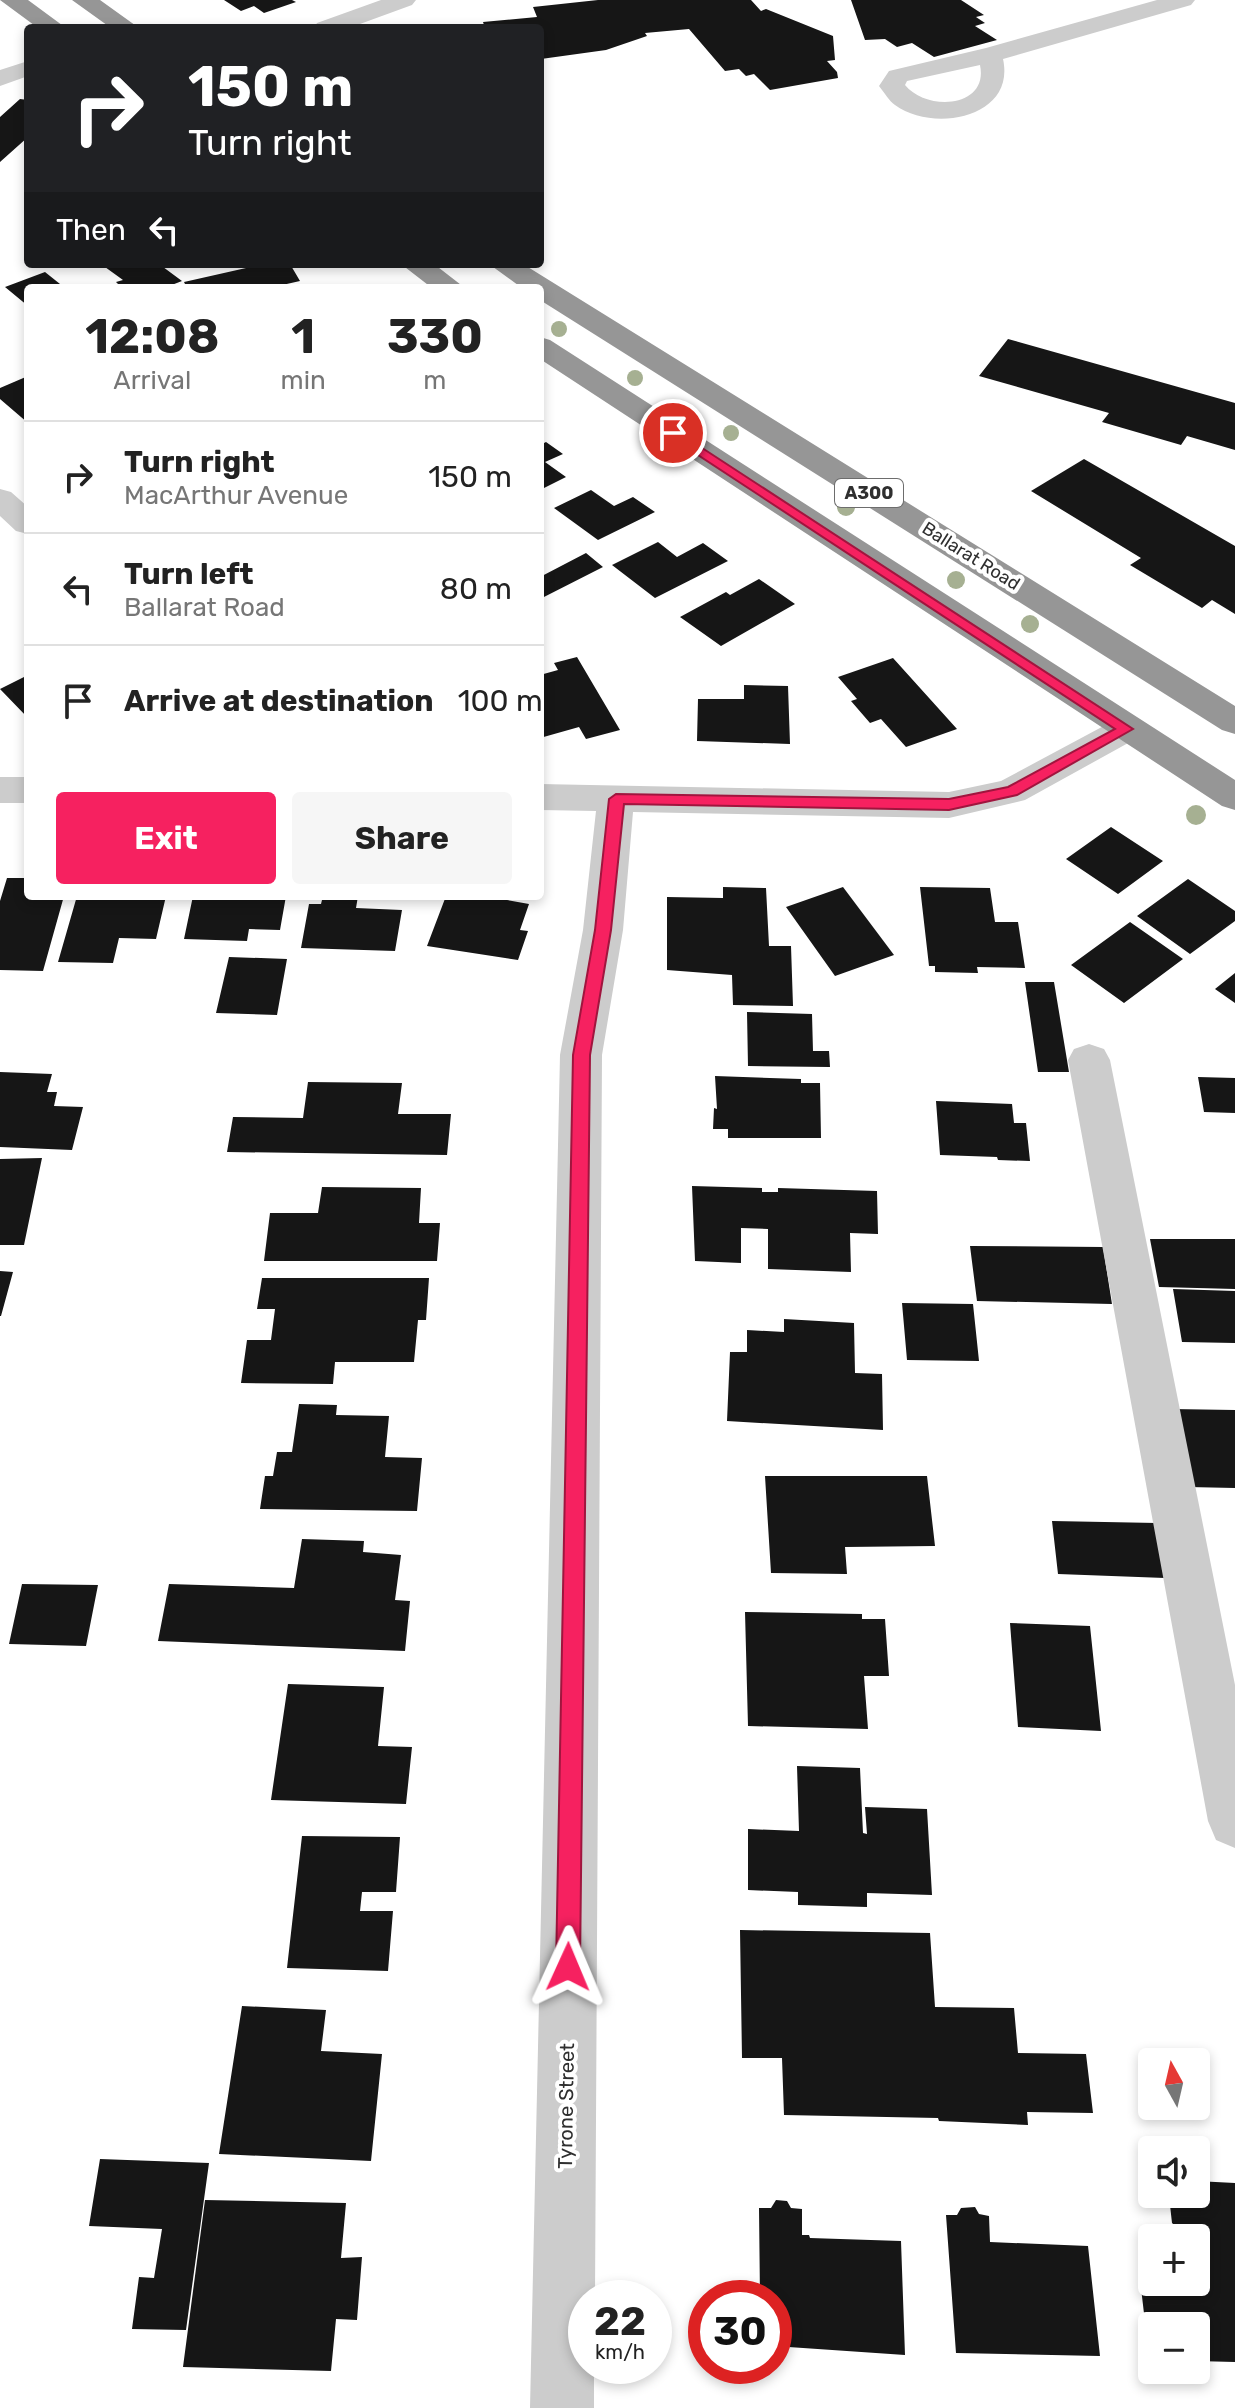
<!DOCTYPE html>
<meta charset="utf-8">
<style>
:root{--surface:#fff;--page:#f6f6f6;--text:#222;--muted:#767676;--line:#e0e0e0;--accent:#f62160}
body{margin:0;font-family:Rubik,sans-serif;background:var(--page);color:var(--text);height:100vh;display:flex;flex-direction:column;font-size:30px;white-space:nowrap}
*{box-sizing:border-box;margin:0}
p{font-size:26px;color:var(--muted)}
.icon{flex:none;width:44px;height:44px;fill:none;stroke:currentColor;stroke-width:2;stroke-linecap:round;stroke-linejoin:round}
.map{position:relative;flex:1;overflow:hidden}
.panel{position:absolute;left:24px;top:284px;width:520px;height:616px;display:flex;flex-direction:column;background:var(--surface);border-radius:8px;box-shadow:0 4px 12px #0003}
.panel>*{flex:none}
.guide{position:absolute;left:24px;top:24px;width:520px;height:244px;border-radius:8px;box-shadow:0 4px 12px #0003;background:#202124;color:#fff;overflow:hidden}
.needle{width:52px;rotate:352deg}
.tools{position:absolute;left:1138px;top:2048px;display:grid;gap:16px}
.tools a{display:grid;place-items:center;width:72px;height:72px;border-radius:8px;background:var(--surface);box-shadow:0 4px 12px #0003;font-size:40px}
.speed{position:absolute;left:568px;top:2280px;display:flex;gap:16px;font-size:40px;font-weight:700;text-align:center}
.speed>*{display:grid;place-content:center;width:104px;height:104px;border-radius:50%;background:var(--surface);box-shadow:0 4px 12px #0003;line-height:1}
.speed small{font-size:20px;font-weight:400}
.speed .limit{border:12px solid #d22;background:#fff;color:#111}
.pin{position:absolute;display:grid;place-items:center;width:68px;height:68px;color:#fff;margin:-34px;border:4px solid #fff;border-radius:50%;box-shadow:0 2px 8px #0007}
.me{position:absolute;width:88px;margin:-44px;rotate:1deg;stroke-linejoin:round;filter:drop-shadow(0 0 6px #0008)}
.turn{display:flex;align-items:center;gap:28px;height:168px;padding:0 32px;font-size:36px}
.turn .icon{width:104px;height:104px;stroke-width:2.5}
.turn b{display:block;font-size:56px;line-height:68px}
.then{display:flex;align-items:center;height:76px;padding:0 32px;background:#0003;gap:16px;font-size:30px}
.eta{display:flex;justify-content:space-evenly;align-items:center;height:136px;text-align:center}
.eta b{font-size:48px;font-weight:700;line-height:56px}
.primary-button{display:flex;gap:16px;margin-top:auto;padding:16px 32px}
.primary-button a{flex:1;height:92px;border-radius:8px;background:var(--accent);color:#fff;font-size:32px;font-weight:700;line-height:92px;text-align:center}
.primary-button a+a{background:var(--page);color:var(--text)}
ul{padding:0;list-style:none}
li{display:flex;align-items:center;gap:24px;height:112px;padding:0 32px;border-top:2px solid var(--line)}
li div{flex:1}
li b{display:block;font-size:30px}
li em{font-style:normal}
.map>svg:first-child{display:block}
.building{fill:#161616}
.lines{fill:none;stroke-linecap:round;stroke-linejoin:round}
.minor{fill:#ccc;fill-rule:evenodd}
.highway{fill:#969696;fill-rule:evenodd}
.tree{fill:#a6b092}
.route{fill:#f62160;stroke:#a0153e;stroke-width:2}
.labels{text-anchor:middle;stroke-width:8;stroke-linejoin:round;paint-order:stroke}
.shield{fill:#fff;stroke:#6d6d6d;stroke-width:2}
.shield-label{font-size:18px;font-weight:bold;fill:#2f2f2f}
.far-street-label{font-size:18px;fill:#2f2f2f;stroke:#fff}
.street-label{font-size:20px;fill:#2f2f2f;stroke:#fff}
</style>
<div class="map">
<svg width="1235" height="2408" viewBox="0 0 1235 2408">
<rect width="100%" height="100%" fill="#fff"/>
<path class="building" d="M224,0h68l4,2 -32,11 -10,-7 -13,5z
M598,0h153l10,11 5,-2 67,27 2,24 -8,1 10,11 1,6 -68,12 -16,-16 -8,2 -7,-7 -14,2 -36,-42 -44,4 2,3 -41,14 -65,9 -1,-31h-55l-2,-6 54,-5 -4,-10z
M851,0h110l23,15 -8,2 9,6 -10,3 22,14 -63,17 -22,-14 -15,4 -12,-8 -20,1z
M20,99l8,1v37l-28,25v-45z
M112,264h47l23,17 -18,7h-49l5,-2 -4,-4 7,-2 -18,-13z
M264,264h26l10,17 -31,7h-82l-3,-6z
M45,272l20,16h-37v18l-23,-19z
M1008,339l227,64v47l-48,-14 -6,9 -79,-23 7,-9 -130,-37z
M28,376v47l-28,-24v-11z
M546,442l17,12 -18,8 21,15 -26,13v-45z
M1084,459l151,87v68l-23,-14 -10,8 -72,-43 11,-7 -110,-67z
M591,490l23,16 19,-9 22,15 -57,28 -44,-32z
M658,542l19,15 26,-14 25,18 -73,37 -43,-33z
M586,553l17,14 -63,32v-22z
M759,579l36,25 -74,42 -41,-29 46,-25 4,3z
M577,657l43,73 -34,9 -7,-12 -39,11v-63l18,-5 -4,-7z
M893,658l64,71 -51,18 -25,-28 -11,4 -19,-22 6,-2 -19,-22z
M28,675v43l-28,-29z
M744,685l44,1 2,58 -93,-3 1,-42h46z
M1111,827l52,34 -45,33 -52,-35z
M7,878h21v18h36l-21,75 -43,-1v-69z
M1188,879l47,32v10l-45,33 -53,-38z
M723,887l43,1 3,58h22l2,60 -60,-1 -1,-30 -65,-5v-73l56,1z
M843,887l51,68 -59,21 -49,-69z
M920,887l70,1 5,34h23l7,46 -48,-1 1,6 -43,-1v-6h-6z
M77,896h89l-10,43 -37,-1 -6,25 -55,-1z
M193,896h93l-6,34 -31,-1 -2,12 -63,-2z
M323,896h35l-2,12 46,2 -7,41 -94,-3 8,-44h12z
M446,896h38l45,8 -9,26 8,1 -10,29 -91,-14z
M1130,922l53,37 -59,44 -53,-38z
M229,957l58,2 -10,56 -61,-2z
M1235,973v30l-20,-14z
M1025,982h29l15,90h-31z
M747,1012l65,2 1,37h16l1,16 -82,-1z
M0,1072l52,2 -5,18h10l-3,14 29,1 -11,43 -72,-3z
M715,1076l86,3v4h19l1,55h-93v-9h-15l1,-21 3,1z
M1198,1077l37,1v35l-31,-1z
M308,1082l94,1 -4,31h53l-4,41 -220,-3 6,-35 70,1z
M936,1101l76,3 2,19h12l4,38 -32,-1 -1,-3 -57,-2z
M42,1158l-18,87h-24v-86z
M692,1186l70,2v4h16v-4l99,3 1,43 -28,-1 1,39 -83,-3v-40l-27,-1v35l-46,-2z
M322,1187l99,1 -2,35h21l-3,38h-173l6,-48h48z
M1150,1239h85v50l-76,-2z
M970,1246l133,1 9,57 -135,-3z
M0,1271l13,1 -12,44h-1z
M262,1278h167l-3,42h-8l-4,42h-79l-2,22 -92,-1 6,-43h24l4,-31h-18z
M1173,1289l62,2v52l-53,-1z
M902,1303l71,1 6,57 -72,-1z
M784,1319l70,4 1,50 27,1 1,56 -156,-9 3,-69h17v-22l37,2z
M299,1404l38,1 -1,10 53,1 -4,41 37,1 -5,53 -157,-2 5,-33h8l4,-24h15z
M1171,1409l64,1v78l-47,-1z
M765,1476h162l8,70 -90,1 2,27 -76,-1z
M1052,1521l105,2 8,55 -107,-4z
M302,1539l62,2 -1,11 38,3 -6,45 15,1 -5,50 -247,-10 11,-57 125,4z
M22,1584l76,1 -12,61 -77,-2z
M745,1612l117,2v5h23l4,57h-25l4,53 -120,-3z
M1010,1623l80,3 11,105 -83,-4z
M288,1684l96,3 -6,59 34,1 -6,57 -135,-4z
M797,1766l63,2 3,65 4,1 -2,-27 62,2 5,86 -65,-2v14l-69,-2v-13l-50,-2v-61l51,2z
M302,1836l98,1 -4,55h-34l-2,19h33l-5,60 -101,-3z
M740,1930l190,3 5,74 79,1 4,45 68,1 7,59 -66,-1 1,13 -89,-4 -1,-3 -154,-3 -2,-57h-40z
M242,2006l84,4 -5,41 61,3 -11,107 -152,-7z
M100,2159l109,4 -23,167 -54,-1 7,-52 15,1 8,-49 -73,-3z
M1196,2181l39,2v179l-39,-1v-35h-44l-2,39 -12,-103h14v20h44v-44h-15l-1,-8 -8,-7 -3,-27 27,-2z
M205,2200l141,3 -5,55 21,-1 -5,63 -21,-1 -5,52 -148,-4z
M776,2200l11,1 4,7 11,1v26h7l1,3 91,3 4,114 -131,-9v-48h-14l-1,-90h12z
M975,2207l4,7 10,2 1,26 98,4 12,110 -144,-3 -10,-138h11l4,-7z"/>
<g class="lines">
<path class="minor" d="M381,0h35l-4,5 -63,23h-35l3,-5z
M1157,0h38l-4,5 -188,54c13,59 -70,74 -108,46 -6,-4 -11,-13 -16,-19l10,-15 97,-23zM980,65c9,43 -53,47 -75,20l2,-4z
M28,61v15l-28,10v-16z
M0,489l11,3 17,15v27l-12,-3 -16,-15z
M1126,717l13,4 5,8 -5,8 -114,63 -76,18 -316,-6 -10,118 -21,125 -7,1243h-9v68h8v42h-64l30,-1353 23,-125 13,-119 -56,-1v-26l409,8 52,-11 112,-60z
M0,777h28v26h-28z
M1089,1044l15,5 6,11 125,625v163l-19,-8 -8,-19 -140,-761 6,-11z"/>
<path class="highway" d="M0,0h28l38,28h-28z
M72,0h28l39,28h-28z
M401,264h33l31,24h-33z
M489,264h34l712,442v28l-13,-4 -682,-430v-12h-18z
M540,337l10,3 685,440v30l-13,-4 -682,-447z"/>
</g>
<g class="tree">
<circle cx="559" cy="329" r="8"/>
<circle cx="635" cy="378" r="8"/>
<circle cx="731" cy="433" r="8"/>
<circle cx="846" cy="507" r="9"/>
<circle cx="956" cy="580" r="9"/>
<circle cx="1030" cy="624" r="9"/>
<circle cx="1196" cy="815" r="10"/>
</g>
<path class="route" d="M673,429l460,300 -116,66 -68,15 -325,-6 -13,126 -21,125 -10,912 -4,9 -8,3 -8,-3 -4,-9 17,-912 22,-125 14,-131 7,-5 333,5 59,-12 107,-58 -446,-293 -2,-3z"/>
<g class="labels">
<rect class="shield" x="835" y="479" width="68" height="28" rx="6"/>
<g class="shield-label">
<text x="869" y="499">A300</text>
</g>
<g class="far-street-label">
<text transform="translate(971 556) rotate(32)" y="6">Ballarat Road</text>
</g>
<g class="street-label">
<text transform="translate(566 2106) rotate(-89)" y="7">Tyrone Street</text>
</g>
</g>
</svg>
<div class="tools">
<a><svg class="needle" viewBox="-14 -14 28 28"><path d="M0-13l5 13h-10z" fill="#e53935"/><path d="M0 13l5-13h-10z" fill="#767676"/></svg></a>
<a><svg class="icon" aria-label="sound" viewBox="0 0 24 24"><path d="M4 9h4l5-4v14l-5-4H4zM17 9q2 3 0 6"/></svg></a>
<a>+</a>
<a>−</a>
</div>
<div class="speed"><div>22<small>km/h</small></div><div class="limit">30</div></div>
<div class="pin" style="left:673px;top:433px;background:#d93025"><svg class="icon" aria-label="arrive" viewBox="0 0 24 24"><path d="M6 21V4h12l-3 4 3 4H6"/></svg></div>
<svg class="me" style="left:568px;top:1967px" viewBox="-20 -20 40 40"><path d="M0-17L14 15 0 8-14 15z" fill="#f62160" stroke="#fff" stroke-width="4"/></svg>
<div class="guide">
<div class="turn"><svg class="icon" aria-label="right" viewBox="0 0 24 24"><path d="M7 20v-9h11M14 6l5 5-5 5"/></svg><div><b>150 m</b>Turn right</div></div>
<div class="then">Then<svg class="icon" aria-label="left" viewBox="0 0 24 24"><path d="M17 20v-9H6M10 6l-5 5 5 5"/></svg></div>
</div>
<section class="panel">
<div class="eta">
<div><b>12:08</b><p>Arrival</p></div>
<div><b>1</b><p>min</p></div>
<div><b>330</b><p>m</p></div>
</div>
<ul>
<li><svg class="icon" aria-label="right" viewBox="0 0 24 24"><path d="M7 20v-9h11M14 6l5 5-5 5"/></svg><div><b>Turn right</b><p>MacArthur Avenue</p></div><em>150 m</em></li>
<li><svg class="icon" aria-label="left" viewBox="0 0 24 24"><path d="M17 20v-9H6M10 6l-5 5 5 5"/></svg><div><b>Turn left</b><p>Ballarat Road</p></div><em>80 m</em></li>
<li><svg class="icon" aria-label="arrive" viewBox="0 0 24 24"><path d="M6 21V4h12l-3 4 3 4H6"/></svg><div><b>Arrive at destination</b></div><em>100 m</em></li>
</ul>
<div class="primary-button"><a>Exit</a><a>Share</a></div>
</section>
</div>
